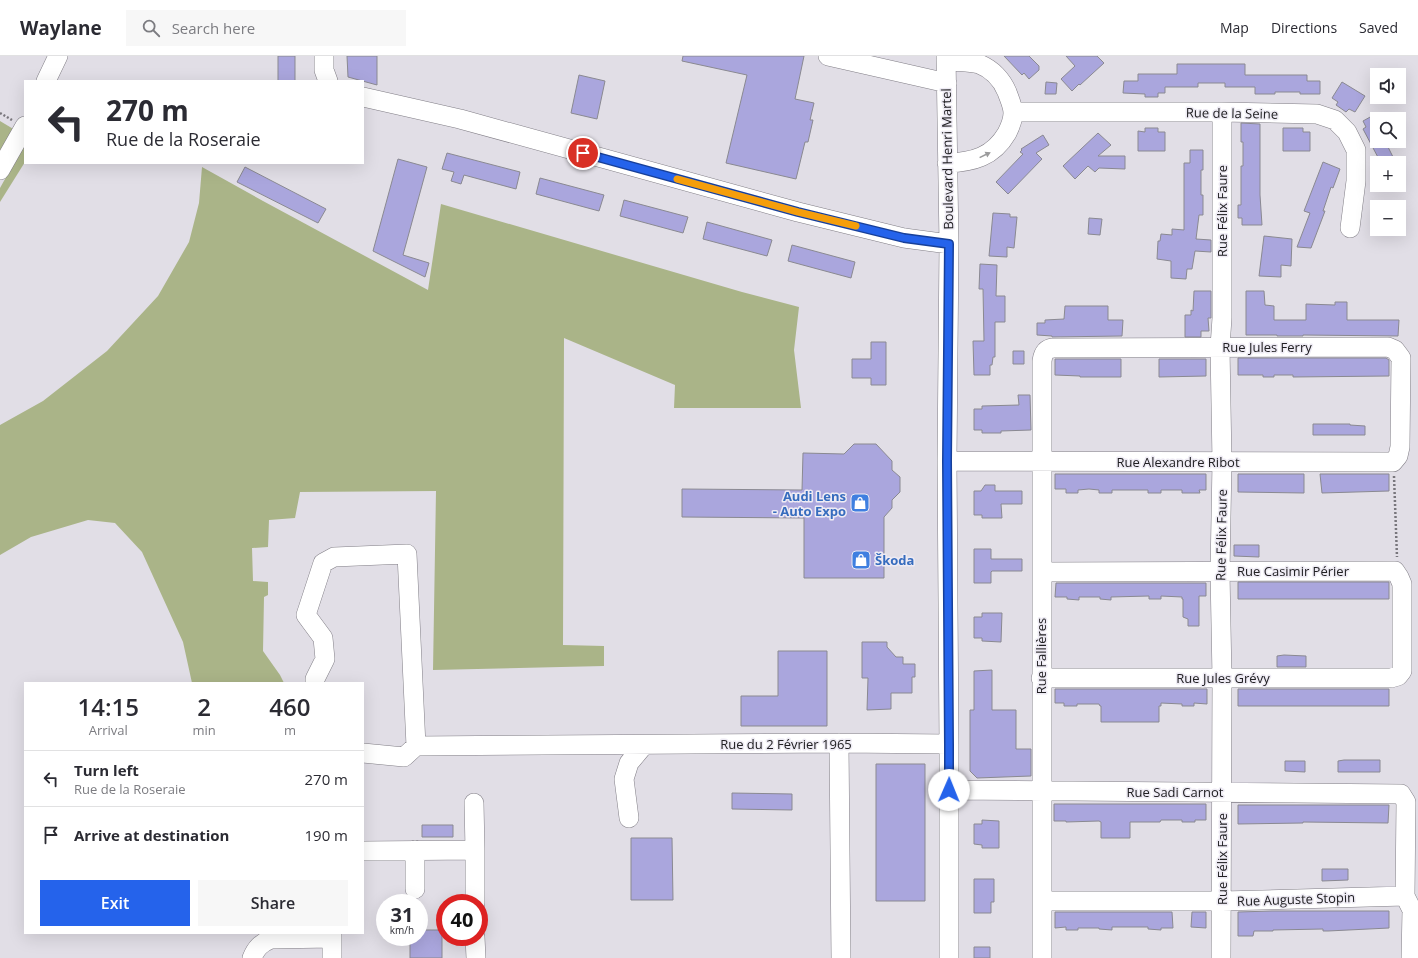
<!DOCTYPE html>
<meta charset="utf-8">
<style>
:root{--surface:#fff;--page:#f7f7f7;--text:#2b2b33;--muted:#7c7c81;--line:#e1e1e2;--accent:#2563eb}
body{margin:0;font-family:"Open Sans",sans-serif;background:var(--page);color:var(--text);height:100vh;display:flex;flex-direction:column;font-size:15px;white-space:nowrap}
*{box-sizing:border-box;margin:0}
p{font-size:13px;color:var(--muted)}
.icon{flex:none;width:22px;height:22px;fill:none;stroke:currentColor;stroke-width:2;stroke-linecap:round;stroke-linejoin:round}
.map{position:relative;flex:1;overflow:hidden}
.panel{position:absolute;left:24px;top:626px;width:340px;height:252px;display:flex;flex-direction:column;background:var(--surface);border-radius:0px;box-shadow:0 4px 16px #0002}
.panel>*{flex:none}
.hud{position:absolute;left:24px;top:24px;width:340px;height:84px;border-radius:0px;box-shadow:0 4px 16px #0002;background:#fff;color:var(--text);overflow:hidden}
.fabs{position:absolute;left:1370px;top:12px;display:grid;gap:8px}
.fabs a{display:grid;place-items:center;width:36px;height:36px;border-radius:0px;background:var(--surface);box-shadow:0 4px 16px #0002;font-size:20px}
.speed{position:absolute;left:376px;top:838px;display:flex;gap:8px;font-size:20px;font-weight:700;text-align:center}
.speed>*{display:grid;place-content:center;width:52px;height:52px;border-radius:50%;background:var(--surface);box-shadow:0 4px 16px #0002;line-height:1}
.speed small{font-size:10px;font-weight:400}
.speed .limit{border:6px solid #d22;background:#fff;color:#111}
.pin{position:absolute;display:grid;place-items:center;width:34px;height:34px;color:#fff;margin:-17px;border:2px solid #fff;border-radius:50%;box-shadow:0 1px 4px #0007}
.me{position:absolute;width:44px;margin:-22px;rotate:1deg;stroke-linejoin:round;filter:drop-shadow(0 0 3px #0008)}
.turn{display:flex;align-items:center;gap:14px;height:84px;padding:0 16px;font-size:18px}
.turn .icon{width:52px;height:52px;stroke-width:2.5}
.turn b{display:block;font-size:28px;line-height:34px}
.eta{display:flex;justify-content:space-evenly;align-items:center;height:68px;text-align:center}
.eta b{font-size:24px;font-weight:600;line-height:28px}
.primary-button{display:flex;gap:8px;margin-top:auto;padding:8px 16px}
.primary-button a{flex:1;height:46px;border-radius:0px;background:var(--accent);color:#fff;font-size:16px;font-weight:600;line-height:46px;text-align:center}
.primary-button a+a{background:var(--page);color:var(--text)}
ul{padding:0;list-style:none}
li{display:flex;align-items:center;gap:12px;height:56px;padding:0 16px;border-top:1px solid var(--line)}
li div{flex:1}
li b{display:block;font-size:15px}
li em{font-style:normal}
header{display:flex;align-items:center;gap:24px;box-sizing:border-box;height:56px;padding:0 20px;background:var(--surface);border-bottom:1px solid var(--line)}
header strong{font-size:19px}
nav{display:flex;gap:22px;margin-inline-start:auto;font-size:14px}
.search{width:280px;height:36px;background:var(--page);display:flex;align-items:center;gap:10px;box-sizing:border-box;padding:0 14px;border-radius:0px;color:var(--muted);font-size:15px}
.map>svg:first-child{display:block}
.green{fill:#aab488}
.building{fill:#aaa6dd;stroke:#8a8991}
.lines{fill:none;stroke-linecap:round;stroke-linejoin:round}
.minor-casing{stroke:#817e86;stroke-width:20}
.path{stroke:#78767c;stroke-width:2.5;stroke-dasharray:2 2;stroke-linecap:butt}
.minor{stroke:#fff;stroke-width:19}
.oneway{fill:#9b9b9c}
.route-casing{stroke:#184099;stroke-width:10}
.route{stroke:#2563eb;stroke-width:7}
.slow{stroke:#f59e0b;stroke-width:7}
.labels{text-anchor:middle;stroke-width:3;stroke-linejoin:round;paint-order:stroke}
.street-label{font-size:13px;fill:#212023;stroke:#eeebf4}
.shop-label{font-size:13px;font-weight:bold;fill:#366cbe;stroke:#eeebf4;text-anchor:end}
</style>
<header>
<strong>Waylane</strong>
<div class="search"><svg class="icon" aria-label="search" viewBox="0 0 24 24"><circle cx="10" cy="10" r="6"/><path d="M15 15l6 6"/></svg>Search here</div>
<nav><a>Map</a><a>Directions</a><a>Saved</a></nav>
</header>
<div class="map">
<svg width="1418" height="902" viewBox="0 0 1418 902">
<rect width="100%" height="100%" fill="#e1dee6"/>
<path class="green" d="M0,65l15,9 -15,25z
M25,87v19l-25,40v-14z
M202,111l61,34 165,89 13,-86 301,88 57,15 -5,43 7,58h-127l1,-23 -111,-47 -1,307 41,1v20l-171,4 3,-179 -136,1 -5,26 -26,2 -1,27 -16,1 1,33 15,1v13l-4,2 -1,54 17,24 4,8h-92l-9,-41 -41,-90 -27,-29 -27,-3 -57,17 -31,18v-130l43,-24 64,-50 51,-55 31,-54 10,-39z"/>
<path class="building" d="M278,0h17v25h-17z
M347,0h30v29l-29,-8z
M683,0h121l-9,43 19,4 -4,17h3l-5,22h-3l-9,37 -70,-16 21,-88 -65,-14z
M1004,0h25l10,10v4l-10,9 -5,-6 -2,2z
M1066,0h31l7,7 -24,22 -1,-1 -7,7 -11,-12 14,-13z
M1177,8h68v11h62v6h13v13h-20v-2h-25v2h-20v-7h-30v-4h-27v4h-33v6h-7v4h-13v-3l-22,-1 1,-12h14v-7h39z
M579,19l26,6 -8,38 -26,-6z
M1046,26l11,1 -1,11h-11z
M1342,26l23,14 -10,16 -6,-3 -3,3 -10,-7 2,-3 -6,-4z
M1372,60l3,6 2,-1v20h8l11,22h-15l-18,-34 3,-2 -3,-6z
M1241,67l19,1v71l2,30h-20v-7h-4v-13h3v-39h2v-24h-2z
M1145,72h13v4h7v19h-27v-20l7,1z
M1283,72h20v4h7v19h-27z
M1098,77l13,12 -13,11h27v13l-26,-1 -4,4 -7,-6 -13,13 -12,-13z
M1043,79l6,10 -13,8 6,6 -34,35 -12,-12 27,-28 -3,-2 2,-2 -1,-1z
M1190,94h13v20h-2v25h2v20h-4l-3,24 15,1v12l-16,-1 -3,18h-5l-1,10 -15,-1v-17l-14,-2 1,-18h2l1,-7 11,1v-6l12,1v-67h6z
M447,97l73,19 -4,17 -52,-14 -3,9 -10,-3 3,-9 -12,-3z
M398,103l29,8 -24,88 26,8 -4,14 -52,-26z
M1323,106l17,7 -7,19 -2,-1 -8,24h2l-14,37 -14,-1 13,-34 -6,-2z
M245,111l81,42 -8,14 -81,-41z
M540,122l64,17 -5,16 -63,-17z
M624,144l64,17 -5,16 -63,-17z
M993,157l17,1v3h7l-3,31 -7,-1v10l-18,-1z
M1089,162l13,1 -2,16 -12,-1z
M707,166l65,18 -5,16 -64,-17z
M1264,180l28,3 -1,27 -10,-1v12l-22,-1z
M792,189l63,17 -4,16 -63,-17z
M980,208l17,1 -1,31h9v26h-10v35h-2l-1,8h-2v10h-16l-1,-34h11l-1,-52h-4z
M1194,235h17v27h-3l1,13h-8v6h-16v-22h6v-5l2,1z
M1246,235h18l1,14 9,1v14h32v-16l29,1v-3h12v18h52l-1,16 -95,-1v1h-26v-1h-31z
M1065,250h43v14h15l-1,16 -70,1v-1l-15,-1v-12h8v-3l19,-1z
M871,286h15v43h-15v-7h-19v-19h19z
M1013,295h11v13h-11z
M1238,302h148l3,2v16l-96,1v-2h-19v2h-11v-2h-25z
M1055,303h66v18h-41v-1l-25,-1z
M1159,303h47v17l-47,1z
M1018,339h12l1,35 -30,1v2h-19v-3h-8v-21h8v-3l37,-1z
M1313,368h37v1l15,1v9h-52z
M854,388h22l16,17v9l8,7v15l-8,8v8l-8,9v61h-80v-60l-122,-1v-28l120,1 1,-37 41,1z
M1055,418h151v16h-7l1,3h-18v-3h-21v3h-13v-3h-36v3h-13v-3l-10,-1 -11,1v3h-12v-4h-11z
M1238,418h66v19l-66,-1z
M1320,418h69v17l-67,2z
M985,429h10v6h27v13h-21l1,14h-20v-3h-8v-24h7z
M1234,489h25v12l-25,-1z
M974,493h17v10h31v12h-30l-1,1v11h-17z
M1238,526h151v17h-151z
M1056,527h150v13h-7v30h-11v-7l-5,-2v-18h-1v-2l-21,-1v3h-12v-3l-38,1v3l-11,-1v-2h-21v3l-12,-1v-2h-12z
M982,557h20l-1,29 -19,-1v-3h-8v-21h8z
M862,586h25v5l9,10h7v7h12v13h-3v16h-21v16l-24,1 1,-32h-6z
M778,595h49v75h-86v-30h37z
M1284,599l22,1v11h-29v-11z
M992,614v40h24v39h15v27l-54,2 -7,-7v-61h4v-39z
M1055,633h152v15l-13,-1v3h-12v-2l-21,-1v3h-2v16h-58v-16h-1l-1,-2h-22v2h-13v-3h-9z
M1238,633h151v17h-151z
M1344,704h36v12h-42v-11z
M1285,705h20v11l-20,-1z
M876,708h49v137h-49z
M732,737l60,1v16l-60,-1z
M1054,748h152v16h-11v2h-13v-2h-21l-1,2h-30v16h-29v-16l-2,-1 -33,1v-1h-12z
M1238,749h151l-1,18 -85,-1v1l-65,1z
M982,764l17,1v27h-17v-3l-8,-1v-20h8z
M422,769h31v12h-31z
M631,782h41l1,62h-42z
M1322,813h26v11l-26,1z
M974,823h20v23h-3v11h-17z
M1272,855h117v17l-61,3h-5v-2l-50,1v1h-19l-1,5h-15v-24z
M1055,856h117l1,16h-12v2l-13,-1v-2h-36v3l-13,-1v-1h-21v2h-12v-3l-11,1z
M1192,856h14v16l-15,-1z
M419,874h23v28h-32v-21h9z
M974,891h16v11h-16z"/>
<g class="lines">
<defs>
<path id="minor" d="M324,0v14l4,11
M828,0l119,27
M946,0l3,188 -2,217 2,283v214
M946,4c10,2 23,1 33,4 13,5 23,16 28,28 2,6 6,14 6,21 0,7 -3,14 -6,20 -14,24 -34,29 -60,30
M46,25l12,-25
M363,41l97,22 338,93 106,26 45,6
M1013,56h209l95,2 18,6 12,12 9,18v31l-6,47
M0,114l25,-44
M947,405l446,1 5,-6 2,-9 1,-89 -6,-8 -7,-3 -335,1c-8,1 -10,6 -11,13 0,199 0,398 0,597
M1041,622h350l7,-2 4,-5v-87l-3,-7 -4,-6 -353,1
M315,627v-4l10,-20 -2,-21 -17,-23 17,-52 11,-6 73,-3 9,192
M839,687l2,215
M363,697l41,4 12,-11 423,-3 110,1
M949,734l452,4 5,8 -1,94 7,14 -1,48
M474,747l1,47
M629,762l-5,-39 5,-16 15,-18
M363,795l112,-1v53
M415,833v-39
M1042,845h180l183,-5
M475,881l1,21
M332,882v20
M252,902c4,-10 9,-15 19,-19l61,-1v-5
M1221,902l1,-280 -2,-106 2,-110 -2,-115 2,-29v-206"/>
</defs>
<use href="#minor" class="minor-casing"/>
<path class="path" d="M0,57l12,7
M1394,420l3,81"/>
<use href="#minor" class="minor"/>
</g>
<defs><path id="oneway-solid" d="M-6-.8H1V-3.2L6.5 0L1 3.2V.8H-6Z"/></defs>
<use class="oneway" href="#oneway-solid" transform="translate(985 99) rotate(-26)"/>
<g class="lines">
<defs>
<path id="route" d="M583,97l215,59 106,26 45,6 -2,217 2,283v46"/>
</defs>
<use href="#route" class="route-casing"/>
<use href="#route" class="route"/>
<path class="slow" d="M677,123l121,33 58,14"/>
</g>
<defs>
<symbol id="shop-square" viewBox="-11 -11 22 22"><rect x="-9" y="-9" width="18" height="18" rx="4" fill="#3f7fe0" stroke="#eeebf4"/><path d="M-5-2.5h2.3a2.7 3.5 0 0 1 5.4 0H5L5.5 6h-11ZM-1.5-2.5h3a1.5 2.3 0 0 0-3 0Z" fill="#fff"/></symbol>
</defs>
<g fill-rule="evenodd">
<use href="#shop-square" x="849" y="436" width="22" height="22"/>
<use href="#shop-square" x="850" y="493" width="22" height="22"/>
</g>
<g class="labels">
<g class="street-label">
<text transform="translate(1232 57) rotate(1)" y="5">Rue de la Seine</text>
<text transform="translate(947 103) rotate(-91)" y="5">Boulevard Henri Martel</text>
<text transform="translate(1222 155) rotate(-90)" y="5">Rue Félix Faure</text>
<text x="1267" y="296">Rue Jules Ferry</text>
<text x="1178" y="411">Rue Alexandre Ribot</text>
<text transform="translate(1221 479) rotate(-89)" y="5">Rue Félix Faure</text>
<text x="1293" y="520">Rue Casimir Périer</text>
<text transform="translate(1041 600) rotate(-90)" y="5">Rue Fallières</text>
<text x="1223" y="627">Rue Jules Grévy</text>
<text x="786" y="693">Rue du 2 Février 1965</text>
<text x="1175" y="741">Rue Sadi Carnot</text>
<text transform="translate(1222 803) rotate(-90)" y="5">Rue Félix Faure</text>
<text transform="translate(1296 843) rotate(-2)" y="5">Rue Auguste Stopin</text>
</g>
<g class="shop-label">
<text x="846" y="445">Audi Lens<tspan x="846" dy="15">- Auto Expo</tspan></text>
<text x="875" y="509" text-anchor="start">Škoda</text>
</g>
</g>
</svg>
<div class="fabs">
<a><svg class="icon" aria-label="sound" viewBox="0 0 24 24"><path d="M4 9h4l5-4v14l-5-4H4zM17 9q2 3 0 6"/></svg></a>
<a><svg class="icon" aria-label="search" viewBox="0 0 24 24"><circle cx="10" cy="10" r="6"/><path d="M15 15l6 6"/></svg></a>
<a>+</a>
<a>−</a>
</div>
<div class="speed"><div>31<small>km/h</small></div><div class="limit">40</div></div>
<div class="pin" style="left:583px;top:97px;background:#d93025"><svg class="icon" aria-label="arrive" viewBox="0 0 24 24"><path d="M6 21V4h12l-3 4 3 4H6"/></svg></div>
<svg class="me" style="left:949px;top:734px" viewBox="-20 -20 40 40"><circle r="19" fill="#fff"/><path d="M0-13L10 11 0 6-10 11z" fill="#2563eb"/></svg>
<div class="hud">
<div class="turn"><svg class="icon" aria-label="left" viewBox="0 0 24 24"><path d="M17 20v-9H6M10 6l-5 5 5 5"/></svg><div><b>270 m</b>Rue de la Roseraie</div></div>
</div>
<section class="panel">
<div class="eta">
<div><b>14:15</b><p>Arrival</p></div>
<div><b>2</b><p>min</p></div>
<div><b>460</b><p>m</p></div>
</div>
<ul>
<li><svg class="icon" aria-label="left" viewBox="0 0 24 24"><path d="M17 20v-9H6M10 6l-5 5 5 5"/></svg><div><b>Turn left</b><p>Rue de la Roseraie</p></div><em>270 m</em></li>
<li><svg class="icon" aria-label="arrive" viewBox="0 0 24 24"><path d="M6 21V4h12l-3 4 3 4H6"/></svg><div><b>Arrive at destination</b></div><em>190 m</em></li>
</ul>
<div class="primary-button"><a>Exit</a><a>Share</a></div>
</section>
</div>
